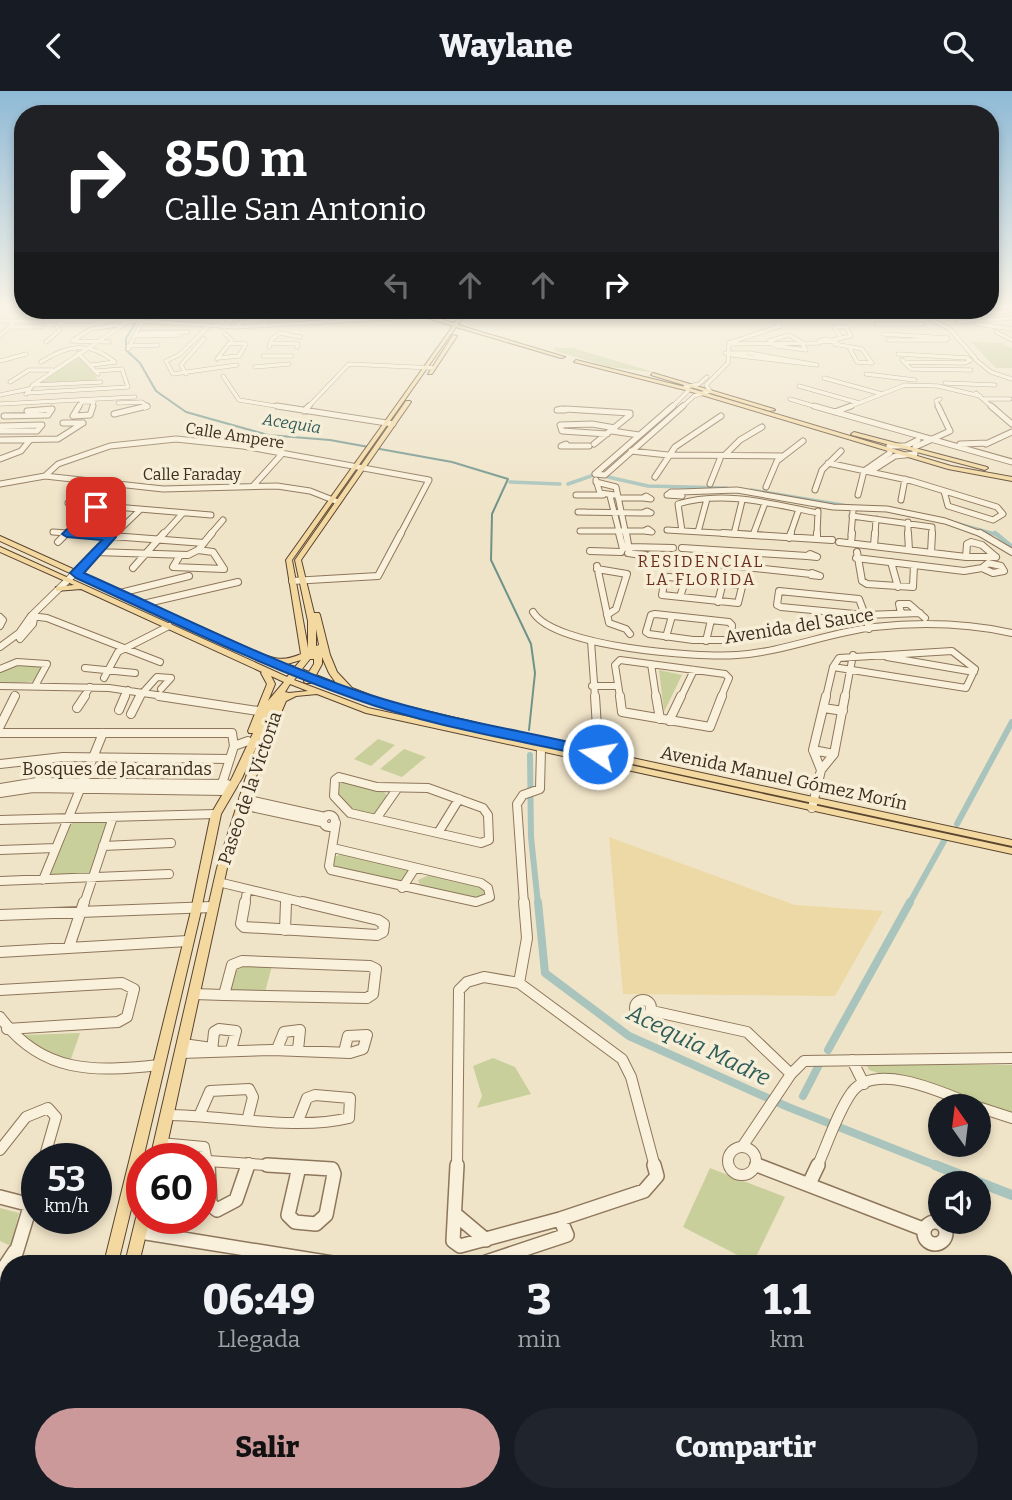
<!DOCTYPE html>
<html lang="es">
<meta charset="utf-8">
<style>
:root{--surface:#171b24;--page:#20242c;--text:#f1f3f6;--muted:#9ea1a6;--accent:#cc999b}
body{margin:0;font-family:Bitter,serif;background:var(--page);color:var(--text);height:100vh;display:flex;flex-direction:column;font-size:26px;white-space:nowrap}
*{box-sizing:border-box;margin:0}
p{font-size:23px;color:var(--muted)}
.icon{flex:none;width:38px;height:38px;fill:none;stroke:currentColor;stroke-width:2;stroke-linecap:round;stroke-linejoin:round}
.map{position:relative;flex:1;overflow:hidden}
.panel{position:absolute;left:0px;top:1164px;width:1013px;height:247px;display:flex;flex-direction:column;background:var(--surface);border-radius:28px 28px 0 0;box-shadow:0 4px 10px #0003}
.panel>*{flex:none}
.hud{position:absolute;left:14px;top:14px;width:985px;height:214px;border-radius:28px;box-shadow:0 4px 10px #0003;background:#202124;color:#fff;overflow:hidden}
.needle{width:46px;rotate:346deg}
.controls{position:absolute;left:928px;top:1003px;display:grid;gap:14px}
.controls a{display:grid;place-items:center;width:63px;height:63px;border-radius:50%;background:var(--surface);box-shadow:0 4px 10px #0003;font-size:35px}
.speed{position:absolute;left:21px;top:1052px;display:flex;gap:14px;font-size:35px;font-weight:700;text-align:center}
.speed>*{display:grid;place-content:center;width:91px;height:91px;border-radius:50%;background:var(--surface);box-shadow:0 4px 10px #0003;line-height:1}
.speed small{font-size:18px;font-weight:400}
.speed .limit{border:10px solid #d22;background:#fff;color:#111}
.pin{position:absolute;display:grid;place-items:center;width:60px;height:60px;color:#fff;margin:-30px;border-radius:14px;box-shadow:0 4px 10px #0006}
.me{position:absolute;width:77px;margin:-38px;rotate:282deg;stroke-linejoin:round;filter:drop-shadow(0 0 5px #0008)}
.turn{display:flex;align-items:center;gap:24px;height:147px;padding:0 35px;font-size:32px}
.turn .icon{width:91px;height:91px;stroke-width:2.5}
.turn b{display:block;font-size:49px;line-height:60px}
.lanes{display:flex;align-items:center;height:66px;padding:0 35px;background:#0003;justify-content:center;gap:35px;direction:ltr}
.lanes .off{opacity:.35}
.eta{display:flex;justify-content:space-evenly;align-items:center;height:119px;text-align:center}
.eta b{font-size:42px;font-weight:800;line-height:49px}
.cta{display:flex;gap:14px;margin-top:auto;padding:14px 35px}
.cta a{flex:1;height:80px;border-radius:42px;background:var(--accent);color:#111;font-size:28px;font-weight:800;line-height:80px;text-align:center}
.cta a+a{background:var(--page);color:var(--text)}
header{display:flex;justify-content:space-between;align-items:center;height:91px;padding:0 35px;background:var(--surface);font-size:32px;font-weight:800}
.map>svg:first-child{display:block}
.green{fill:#c9cf9b}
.sand{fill:#ecd9a5}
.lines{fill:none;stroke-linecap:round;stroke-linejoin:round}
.stream{stroke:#6f938a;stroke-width:2}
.canal-far5{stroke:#a9c4bc;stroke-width:2.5}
.canal-far4{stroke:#a9c4bc;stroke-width:3.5}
.canal-far3{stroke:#a9c4bc;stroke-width:4.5}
.canal-far2{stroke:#a9c4bc;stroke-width:6}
.canal-far1{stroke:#a9c4bc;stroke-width:8}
.canal{stroke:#a9c4bc;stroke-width:10}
.minor-far5-casing{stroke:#8d765c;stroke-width:4.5}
.minor-far4-casing{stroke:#8d765c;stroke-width:7}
.minor-far3-casing{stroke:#8d765c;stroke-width:8}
.minor-far2-casing{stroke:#8d765c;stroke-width:10}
.minor-far1-casing{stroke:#8d765c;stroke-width:12}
.minor-casing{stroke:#8d765c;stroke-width:16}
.major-casing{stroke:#5b4430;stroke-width:2}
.minor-far5{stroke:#faf1dc;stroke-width:3.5}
.minor-far4{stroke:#faf1dc;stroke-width:5}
.minor-far3{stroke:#faf1dc;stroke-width:6}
.minor-far2{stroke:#faf1dc;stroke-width:8}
.minor-far1{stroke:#faf1dc;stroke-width:10}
.minor{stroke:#faf1dc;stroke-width:13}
.major{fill:#f3d9a0;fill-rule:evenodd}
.route{fill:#1a73e8;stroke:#114b97;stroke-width:2}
.labels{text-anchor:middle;stroke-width:7;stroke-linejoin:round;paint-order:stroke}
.far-water-label{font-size:16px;font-style:italic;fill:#2f5d5a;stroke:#f7eed8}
.far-street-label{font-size:16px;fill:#3d2e20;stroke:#f7eed8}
.far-neighbourhood-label{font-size:16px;letter-spacing:2px;fill:#6b2e1e;stroke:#f7eed8}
.street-label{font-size:18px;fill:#3d2e20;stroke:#f7eed8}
.near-water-label{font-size:23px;font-style:italic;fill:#2f5d5a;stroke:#f7eed8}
</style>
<header><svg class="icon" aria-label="back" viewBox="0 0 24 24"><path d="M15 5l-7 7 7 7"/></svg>Waylane<svg class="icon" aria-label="search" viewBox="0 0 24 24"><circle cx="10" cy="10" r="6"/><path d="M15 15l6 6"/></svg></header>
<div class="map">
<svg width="1012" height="1409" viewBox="0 0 1012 1409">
<rect width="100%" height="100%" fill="#f0e4c8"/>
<path class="green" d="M971,251l30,1 11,5v20h-16z
M555,257h18l84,25 -48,-6 -50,-15 -5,-2z
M78,265l15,14 5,11 -61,3z
M15,572l28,4 -8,14 -35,4v-14z
M659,579l23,5 -18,37z
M378,648l17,6 -24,21 -17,-7z
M404,658l22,8 -24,20 -22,-8z
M348,690l35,10 5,5 -12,18c-19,3 -32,-8 -39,-24l3,-7z
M108,728l-19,55 -39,2 23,-56z
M341,763l66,15 2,4 -4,8 -7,2 -65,-13 2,-13z
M429,784l53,12 3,8 -7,5 -57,-12 -3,-8z
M238,874l34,1 -7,26 -35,-2z
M80,942l-9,26c-20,-3 -36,-6 -47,-24z
M493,967l22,9 16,27 -54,14 5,-12 -9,-30z
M866,973l146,1v50l-143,-45z
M710,1077l75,29 -32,66 -70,-36z
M0,1117l19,5 -8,33 -11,-5z"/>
<path class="sand" d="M609,746l186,68 88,6 -48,85 -212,-2z"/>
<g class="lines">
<path class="stream" d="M136,231l-10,16v12l14,13 16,28 30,21 82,23 62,5 122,22 56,17 -16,35 -1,46 40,84 4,29 -6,57"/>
<path class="canal-far5" d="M107,219l29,7 1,4"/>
<path class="canal-far4" d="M608,386l40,9 79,2
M510,391l50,2
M568,393l23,-8
M751,399l97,16
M955,432l43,12"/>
<path class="canal-far3" d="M995,442l17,14"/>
<path class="canal-far2" d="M530,664l1,82 7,67
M957,733l55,-102
M909,813l35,-63"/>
<path class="canal-far1" d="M538,811l7,71 84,63 159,71 152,60
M828,959l82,-148
M803,1005l18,-35"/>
<path class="canal" d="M935,1074l77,30
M597,1409l4,-7"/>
<defs>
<path id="minor-far5" d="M7,216h3
M990,216h9
M117,219l48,7 12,-7
M849,219l16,7 99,-6
M853,221l18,-2
M335,223l10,2 -10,3 -10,-3z
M922,224l28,14 25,29
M960,224l52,-4
M345,225l63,-5
M0,230h142l94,6 190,-11
M229,230l-4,-3 7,-8
M958,231l54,-4
M876,233h47
M977,233l35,5
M209,235l-30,29 -13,6 7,13 64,-9
M262,235l10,-13
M10,236h31
M224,236l17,-17
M236,236l17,-17
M996,241l16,8
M883,243l65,4
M180,244l-42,1 3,-3 47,-1
M789,244l12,7 5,8 -30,-4 -7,-5z
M0,245l13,-13
M826,248l10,3 -17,-1z
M832,249l19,-4 -5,-9h-12l6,9
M888,249h59
M72,250l19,-12 26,-4
M72,250l37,1
M46,251l14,-12 -3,-3 6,-6
M272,252l26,1 -1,3
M729,253l91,-1
M834,253l28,5 10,14 -15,-1 -7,-13
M128,255l30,-1
M269,256l3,-8 8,-6 20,4
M128,258l16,-31
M78,262l20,21
M725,262h24l68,12 -85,-10
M898,263l70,4
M263,265h29
M218,267l21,-2 7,-12 -17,-1
M217,268l15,-19 -7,-6
M902,269l9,9 60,1
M976,269l15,12 21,7
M0,270l26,-7
M41,271c26,-17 49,-21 74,0
M904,271l61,1 6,-3
M92,274l23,-3
M255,276l34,-3
M186,283l-5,-9 23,-26
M866,283l49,6
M223,285l16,24 49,8
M824,287l58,16
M10,291l19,-12h24
M945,292l50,2
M34,294l67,-3
M799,295l60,17
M27,302l101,-6 -6,-18 -25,2
M976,302l17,15
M26,303l7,-9 96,-64
M0,304l29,-6
M790,308l30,9
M984,308h26
M118,312l24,-1 6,5 -3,1
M0,313l135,-7
M78,317l4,-6h12l-2,6
M307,317l42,-44 84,4
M671,317l17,-17 -3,-4 14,-3 8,-7
M681,317l13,-12 16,-5 -4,-6 22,-22 1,-20 51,-17 -3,-2
M846,317l59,-23 33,1 42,10
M939,317l-3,-7 4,-2"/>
<path id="minor-far4" d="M79,315l-6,10 17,-1 3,-9
M277,315l116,18
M814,315l198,56
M991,315l21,18
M562,318l4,1h-9z
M566,318l64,4
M27,320l25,-2
M304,320l5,-5
M835,321l16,-6
M114,323l33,-8
M4,325l44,-1 4,-6
M63,332h20
M0,335l42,-1 -5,6h-37
M612,340l27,4
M607,343l-45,-3 -2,-6 32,-1 23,4
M0,349l58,-1 25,-16
M566,353l2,2h-7z
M594,353l36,-29
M960,353l28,-1
M986,353l26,-12
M568,355h21
M631,360l37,4 114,1
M725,364l15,-15 22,-13
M0,368l21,-8 9,-11
M828,372l84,18 85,26 6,7 -10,6 -45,-14 -4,-15
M870,381l25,-16 20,-2v-7l35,-16 -12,-25
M595,383l10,1 78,-69
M595,383l78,-68
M45,385l13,-12 52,-18 66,-7 67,7 186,34 -29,55
M655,386l20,-30 46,-31
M596,389l4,13 15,2
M596,391l20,5 10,48
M0,393l45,-8 118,13 114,-3 33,5 28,11
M710,393l10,-25
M253,395l28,-31
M766,396l11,-26 26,-20
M815,399l7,-20 19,-19
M671,401h9l2,4 -15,-1z
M680,401l57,-2 96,17 54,2 58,12 39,14
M576,404h27
M858,404l6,-24 26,-18 -1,-7h17l12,-6
M610,405l10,39
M646,405l5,3 -8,-1z
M618,407h25
M901,409l4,-21
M68,412l143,12
M647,420l4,2h-9z
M586,421h-8l64,1
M852,425l80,11v8
M908,431v13
M648,438l4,3 -8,-1z
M667,439l85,5
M580,440h64
M682,440l-4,-27c46,-14 94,0 140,9
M53,441l43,3
M698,441l9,-33
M734,443l8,-33
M65,444l31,-28
M114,444l26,-25
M163,444l20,-22
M210,444l13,-15
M753,444l12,-32
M790,444l9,-26
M817,444l1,-24
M851,444l2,-24
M875,444l1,-16"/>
<path id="minor-far3" d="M72,442l132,10
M619,442l4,16
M626,442l3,17
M723,442l109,7
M908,442l1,17
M980,442l32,19
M789,447l2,-5
M817,448v-6
M58,451l9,-9
M839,451l127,15h30
M851,452l1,-10
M874,455l1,-13
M629,456l44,1
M682,457l125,8
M590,460l31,1
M95,461l93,3 10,-5 14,-17
M857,461l5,29 5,3 46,3 1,-22
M628,462l41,6
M931,462l1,-20
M810,463l7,3 -10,-1z
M179,466l-6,10 51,2 -11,-17 -15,-2
M966,466l1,-13 4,-2 11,3 14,12
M856,467l108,13 18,-3
M679,469l132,14
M891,471l7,25
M988,472l13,3 3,5 -11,2 -11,-5z
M597,475l12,57 17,6 4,5
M133,477l31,-35
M597,478l30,5 -11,35 -9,6
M812,482l8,3 -9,-1z
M669,486l70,8 3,2 -4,16 -76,-8 3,-17z
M292,490l86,-5 23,-43
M779,500l80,8 6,16 -84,-8 -4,-2z
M120,502l69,-17
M680,506l6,-19
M718,511l5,-20
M143,513l95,-22
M533,521c21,35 164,46 204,43 46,-3 90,-22 137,-28 46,-5 92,-4 138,6
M901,522l-2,-9h10l16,14
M655,523l74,8 3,3 -1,15h-38l-44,-6 -3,-2 5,-17z
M865,524l4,14
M865,524l55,-2
M31,525l16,2 113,44
M0,526l3,3 -3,6
M666,546l6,-21
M20,548l13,-15 2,-11
M591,550l4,56
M706,550l5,-21
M0,556l19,-14 12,-17 85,-83
M952,560l23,18 -9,19 -133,-21 6,-9z
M887,566l87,15
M651,573l5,33
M85,577l50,5
M0,578l17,-7 30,2 -12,22
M104,587l14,-26 51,-26
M0,595l109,2 61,9
M592,595h25
M84,606l6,-10
M125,606l3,-7
M139,606l18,-20 14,1 -10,11
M620,606l-5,-32 5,-5 105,14 4,4 -8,19
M681,606l13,-27
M826,606l7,-30
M845,606l8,-42"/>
<path id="minor-far2" d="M159,605l99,15
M595,605l4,63
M620,605l2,16 88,15 12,-31
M656,605l4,23
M77,617l8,-12
M824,617l19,3
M119,619l6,-14
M131,623l9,-18
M669,630l12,-25
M0,635l15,-30
M0,642h232l2,13 -14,44
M234,655l14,-5
M813,659l21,4
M0,673l63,-7 167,2
M821,679l-8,-20 13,-54
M339,686l38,10 51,1 55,20 5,7 1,25 -8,3 -131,-30 -16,-17 1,-16z
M0,697l37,-6 190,2
M0,702l33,-5 191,3
M244,708l81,18
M242,714l79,17
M812,717l9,-38 13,-16 11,-58
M323 730a6 6 0 1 1 12 0a6 6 0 1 1-12 0Z
M376,728l21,-30
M0,729l216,-6
M438,742l21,-34
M103,755l68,-3
M333,757l148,35 7,5 2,9 -14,5 -145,-32 -2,-4 7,-43
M0,759l55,-2
M43,789l60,-147
M0,790l169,-7
M218,791l92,22
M402,797l13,-20
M84,813l29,-87
M245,813l2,-13
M286,813v-5
M524,813l-7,-100 6,-9 17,-6 1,-40"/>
<path id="minor-far1" d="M245,811l-4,22 3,3 133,8 6,-3 1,-8 -6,-4 -75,-18
M0,824l212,-8
M285,839l1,-28
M69,856l15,-45
M0,861l188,-11
M242,870l128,5 6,3 -3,25 -6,4 -143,-3 8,-30z
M519,892l8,-45 -3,-36
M0,899l122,-7 12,6 -7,28 -9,5 -111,7
M194,903l30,1
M635 917a8 8 0 1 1 16 0a8 8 0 1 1-16 0Z
M652,920l95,21 44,42
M0,926c42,57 94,55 159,48
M183,953l29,4
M277,958l7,-17 16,-2 -2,20
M212,960l2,-19 5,-3 17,2 -5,19
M181,962l91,-3 78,3 13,-4 4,-14 -19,1 -4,16
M852,969l12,24
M978,1016l34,11
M200,1023l10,-23 39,-2 4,8 -5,20
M167,1024c55,0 130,16 182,3l1,-20 -35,-3 -8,3 -9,23
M160,1052l44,4 4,20
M728 1070a14 14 0 1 1 28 0a14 14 0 1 1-28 0Z
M742,1056l49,-73 13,-13 208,-3
M0,1059l26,-33 22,-9 8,9 -12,42
M208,1070l86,6
M757,1074l4,2
M248,1076l1,-4
M457,1076l2,-177 8,-8 17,-5 35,6 103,76 9,18 24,90
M817,1076c10,-22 21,-56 35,-75 25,-32 96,3 124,14"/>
<path id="minor" d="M208,1074l2,39 7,6 19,-10 12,-35
M267,1074l65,4 2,5 -8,41 -10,9 -21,-2 -7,-7 11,-48
M457,1074l-4,76 7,5 100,-27 84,-28 13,-15 -3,-11
M757,1074l166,64
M809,1093l9,-19
M0,1106l31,8
M455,1123l31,26
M924 1142a11 11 0 1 1 22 0a11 11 0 1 1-22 0Z
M140,1141l192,31
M13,1172l24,-79
M483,1172l84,-28 -7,-16
M0,1183l15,-23
M0,1213l9,-29
M769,1402l6,7
M917,1402l8,7
M940,1402l22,7
M691,1409l4,-7"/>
<path id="major" d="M402,219h6l46,13 10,-13h4l-10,15 107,32 -4,1 -105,-31 -164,233 16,88v-27l-13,-61 111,-159h4l1,1 -110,158 13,53h5l1,2 10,40 7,17 15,16 36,14 161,38 463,100v6l-463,-100 -164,-39 -72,-28 -2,4h-6l-1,-2 2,-4 -7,-3 -5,6 74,28 644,140v6l-646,-141 -49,-19 -21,2 -10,5 -23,54 -36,113 -63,291h-14l67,-291 36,-113 25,-55 -36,78 -21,36 -21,101 -57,244h-1v5l-24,99h-14l86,-348 21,-101 21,-36 21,-45h-4l-1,-2 19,-47 -6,-11 1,-1 -181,-83 -25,2v-4l18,-2 -74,-33v-5l285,129 2,1 5,-6 -41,-15 -251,-115v-5l257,116c18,7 25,10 44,2l-15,-94 167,-234zM316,538l3,16 -3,1zM322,566l7,16 7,10 -20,-8 6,-11zM310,568h4v5l-5,8 -7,-3zM301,569l-6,7 -8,-3zM271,585l13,6 -16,19 7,-17zM290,593l18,7 -19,2 -4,-1z
M453,244l4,1 -25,38h-4z
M576,269l113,28 262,78 61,11v4l-64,-12 -263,-79 -111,-28z
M653,282l121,36 1,1 -5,1 -119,-36z
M854,341l133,35 1,1 -3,2 -133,-35 -1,-1z
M142,1121v6h8l-11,45h-14l11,-45 2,-5z
M45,1402h18l-1,7h-18z
M75,1402h18l-2,7h-18z"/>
</defs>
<use href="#minor-far5" class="minor-far5-casing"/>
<use href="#minor-far4" class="minor-far4-casing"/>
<use href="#minor-far3" class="minor-far3-casing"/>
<use href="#minor-far2" class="minor-far2-casing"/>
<use href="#minor-far1" class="minor-far1-casing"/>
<use href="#minor" class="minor-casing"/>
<use href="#major" class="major-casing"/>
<use href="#minor-far5" class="minor-far5"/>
<use href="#minor-far4" class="minor-far4"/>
<use href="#minor-far3" class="minor-far3"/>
<use href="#minor-far2" class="minor-far2"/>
<use href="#minor-far1" class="minor-far1"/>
<use href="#minor" class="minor"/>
<use href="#major" class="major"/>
</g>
<linearGradient id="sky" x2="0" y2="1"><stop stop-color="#8fbad6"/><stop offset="0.52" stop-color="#f8f3e6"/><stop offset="1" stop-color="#f8f3e6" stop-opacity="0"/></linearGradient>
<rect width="1012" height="413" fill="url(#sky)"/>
<path class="route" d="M92,414l9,2 -24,24 34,3 5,3 -32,36c93,41 186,89 283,121 77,25 158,37 237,56l2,4 -8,4c-80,-18 -165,-31 -243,-59 -96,-34 -187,-79 -279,-121l-6,-5 32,-33 -35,-3 -5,-3z"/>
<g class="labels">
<g class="far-water-label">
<text transform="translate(292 332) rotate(9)" y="6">Acequia</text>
</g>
<g class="far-street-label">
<text transform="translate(235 344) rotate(9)" y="6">Calle Ampere</text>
<text x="192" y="389">Calle Faraday</text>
</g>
<g class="far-neighbourhood-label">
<text x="701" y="476">RESIDENCIAL<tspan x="701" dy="18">LA FLORIDA</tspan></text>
</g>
<g class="street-label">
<text transform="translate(799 535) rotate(-9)" y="6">Avenida del Sauce</text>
<text x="117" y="684">Bosques de Jacarandas</text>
<text transform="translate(784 687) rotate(12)" y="6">Avenida Manuel Gómez Morín</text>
<text transform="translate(250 697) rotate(-71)" y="6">Paseo de la Victoria</text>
</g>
<g class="near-water-label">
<text transform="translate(699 954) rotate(26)" y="8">Acequia Madre</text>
</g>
</g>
</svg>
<div class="controls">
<a><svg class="needle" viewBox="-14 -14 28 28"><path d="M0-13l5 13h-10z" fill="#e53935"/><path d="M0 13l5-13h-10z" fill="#9ea1a6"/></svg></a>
<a><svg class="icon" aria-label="sound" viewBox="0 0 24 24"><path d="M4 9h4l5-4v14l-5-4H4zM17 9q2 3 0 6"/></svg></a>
</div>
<div class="speed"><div>53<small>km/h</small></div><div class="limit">60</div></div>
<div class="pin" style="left:96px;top:416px;background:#d93025"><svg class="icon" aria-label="arrive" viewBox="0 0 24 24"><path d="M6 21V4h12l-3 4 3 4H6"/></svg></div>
<svg class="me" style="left:598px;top:663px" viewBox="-20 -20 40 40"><circle r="17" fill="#1a73e8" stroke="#fff" stroke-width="3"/><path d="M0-11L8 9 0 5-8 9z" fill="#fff"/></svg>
<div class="hud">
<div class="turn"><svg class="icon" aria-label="right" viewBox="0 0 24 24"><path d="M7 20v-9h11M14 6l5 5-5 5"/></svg><div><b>850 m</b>Calle San Antonio</div></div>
<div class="lanes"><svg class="icon off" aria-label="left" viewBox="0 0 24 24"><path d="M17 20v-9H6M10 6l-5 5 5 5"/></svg><svg class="icon off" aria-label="ahead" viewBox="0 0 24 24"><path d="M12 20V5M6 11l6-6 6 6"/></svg><svg class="icon off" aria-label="ahead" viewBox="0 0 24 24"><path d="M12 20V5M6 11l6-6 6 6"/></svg><svg class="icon" aria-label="right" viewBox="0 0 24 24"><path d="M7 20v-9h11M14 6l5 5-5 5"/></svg></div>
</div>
<section class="panel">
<div class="eta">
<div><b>06:49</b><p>Llegada</p></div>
<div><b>3</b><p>min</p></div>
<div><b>1.1</b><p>km</p></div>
</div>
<div class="cta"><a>Salir</a><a>Compartir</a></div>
</section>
</div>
